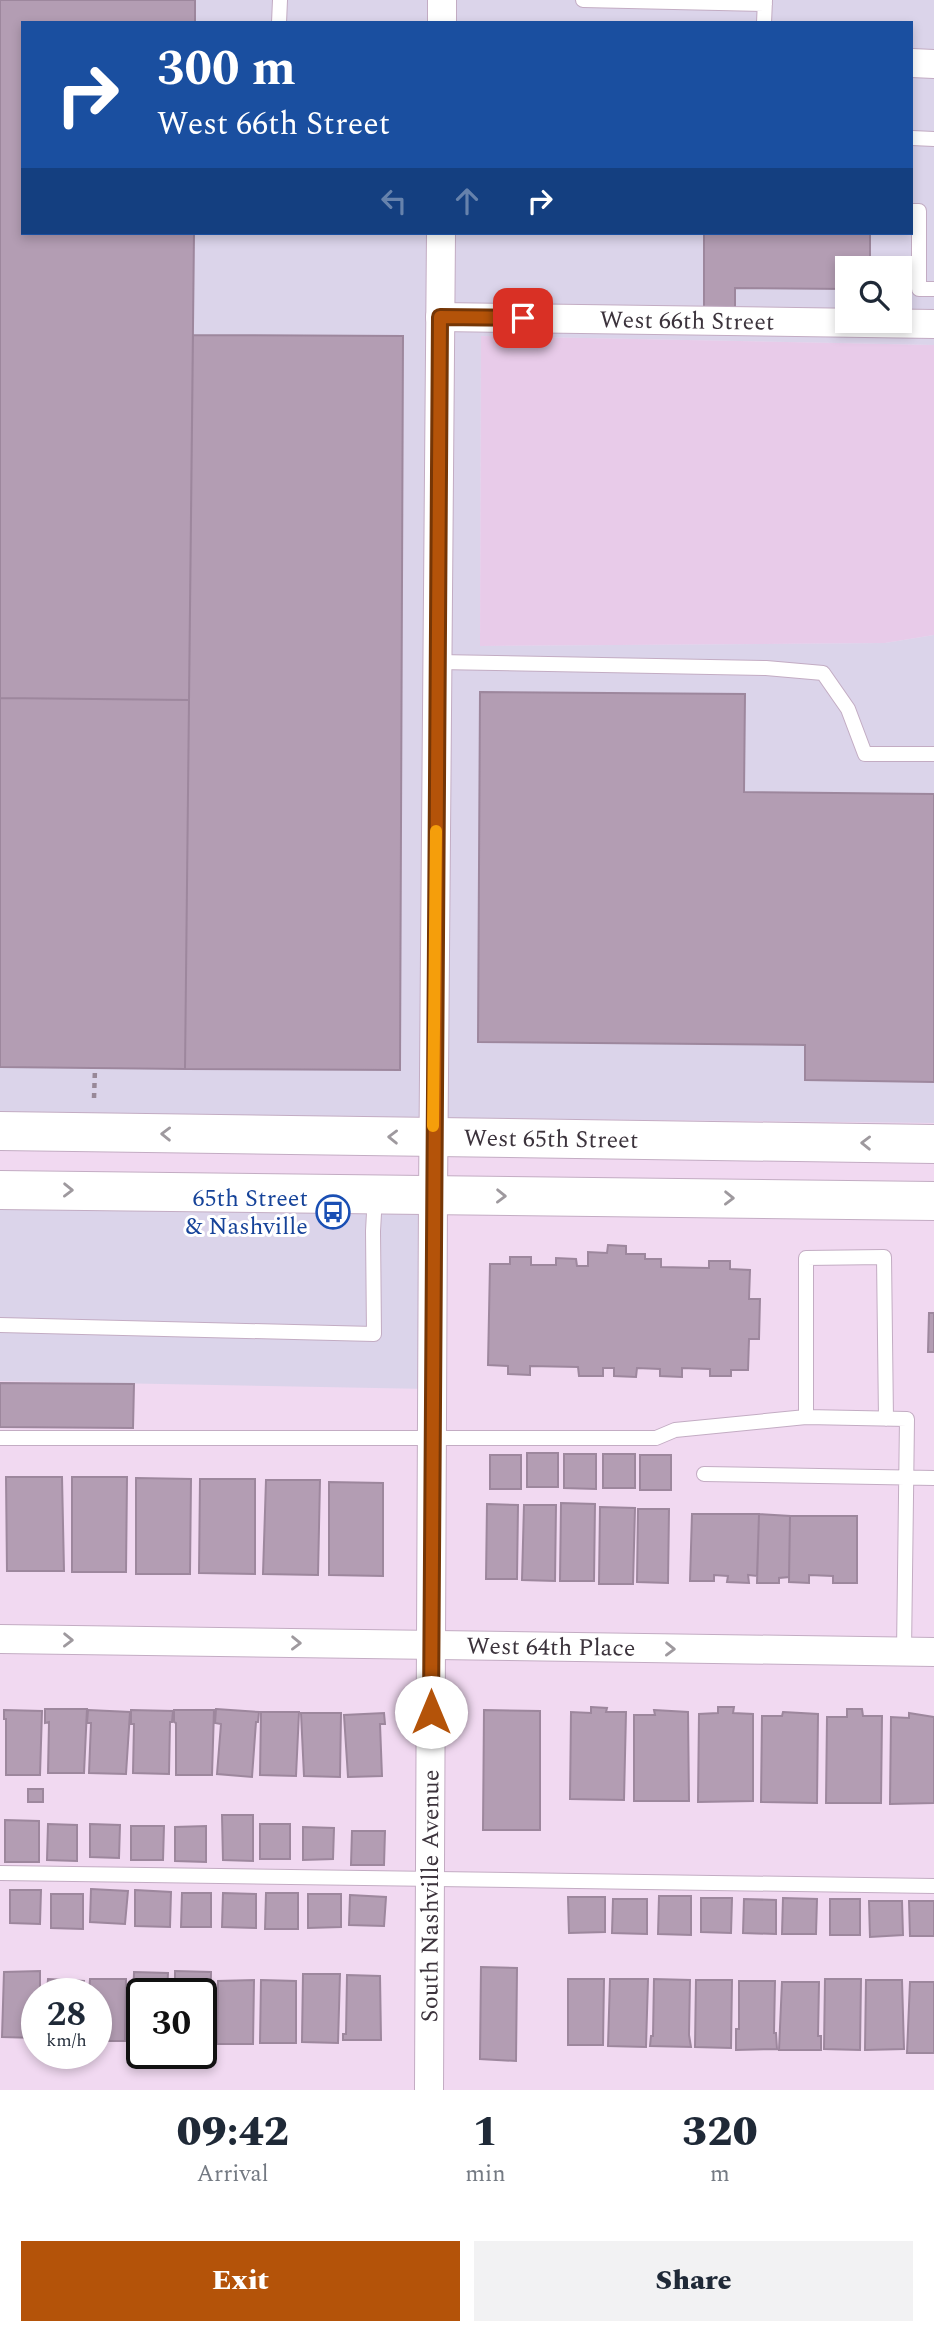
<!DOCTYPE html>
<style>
:root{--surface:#fff;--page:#f2f2f3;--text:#1f2937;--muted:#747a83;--accent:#b45309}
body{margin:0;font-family:Spectral,serif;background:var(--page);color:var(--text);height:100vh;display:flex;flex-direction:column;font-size:26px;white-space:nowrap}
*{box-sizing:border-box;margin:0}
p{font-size:23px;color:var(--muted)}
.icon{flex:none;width:38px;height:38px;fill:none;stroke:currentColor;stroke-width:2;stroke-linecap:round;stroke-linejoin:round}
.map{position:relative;height:2090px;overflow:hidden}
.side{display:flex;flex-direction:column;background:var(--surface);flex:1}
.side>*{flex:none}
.hud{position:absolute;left:21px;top:21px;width:892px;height:214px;border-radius:0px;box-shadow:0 4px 10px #0003;background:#1a4fa0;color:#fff;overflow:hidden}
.buttons{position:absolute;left:835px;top:256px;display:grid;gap:14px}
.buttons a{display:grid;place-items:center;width:77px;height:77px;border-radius:0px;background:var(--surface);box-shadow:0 4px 10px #0003;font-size:35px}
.speed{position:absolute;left:21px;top:1978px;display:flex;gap:14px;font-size:35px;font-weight:700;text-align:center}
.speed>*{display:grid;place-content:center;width:91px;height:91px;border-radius:50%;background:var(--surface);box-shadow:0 4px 10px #0003;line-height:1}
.speed small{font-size:18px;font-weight:400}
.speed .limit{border:4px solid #111;border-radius:10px;background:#fff;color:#111}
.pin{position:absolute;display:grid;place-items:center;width:60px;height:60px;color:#fff;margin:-30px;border-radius:14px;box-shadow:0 4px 10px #0006}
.me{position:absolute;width:77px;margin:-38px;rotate:0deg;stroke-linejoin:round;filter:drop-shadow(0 0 5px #0008)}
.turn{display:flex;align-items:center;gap:24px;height:147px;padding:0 21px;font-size:32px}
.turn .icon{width:91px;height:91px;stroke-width:2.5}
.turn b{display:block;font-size:49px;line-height:60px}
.lanes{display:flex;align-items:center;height:66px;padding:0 21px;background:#0003;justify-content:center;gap:35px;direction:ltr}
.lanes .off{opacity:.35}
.eta{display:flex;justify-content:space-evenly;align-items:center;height:119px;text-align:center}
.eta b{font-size:42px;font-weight:800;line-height:49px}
.action{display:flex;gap:14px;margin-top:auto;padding:14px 21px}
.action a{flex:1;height:80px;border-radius:0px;background:var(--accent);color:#fff;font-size:28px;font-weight:800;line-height:80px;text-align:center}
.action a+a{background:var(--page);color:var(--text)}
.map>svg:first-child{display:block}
.built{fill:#e8cbe9}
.industrial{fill:#dbd4ea;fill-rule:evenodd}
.building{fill:#b39db3;stroke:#9d879d;stroke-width:2}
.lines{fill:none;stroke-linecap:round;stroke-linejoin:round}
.lane-casing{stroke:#c3acc3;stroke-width:16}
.street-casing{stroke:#c3acc3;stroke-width:30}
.secondary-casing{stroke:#c3acc3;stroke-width:40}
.path{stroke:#988898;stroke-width:4.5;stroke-dasharray:5 5;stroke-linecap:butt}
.lane{stroke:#fff;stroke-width:14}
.street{stroke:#fff;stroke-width:28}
.secondary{stroke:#fff;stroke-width:38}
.oneway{stroke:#9e999e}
.route-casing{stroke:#753606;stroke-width:18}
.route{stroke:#b45309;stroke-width:12}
.slow{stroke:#f59e0b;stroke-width:12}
.labels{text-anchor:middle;stroke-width:6;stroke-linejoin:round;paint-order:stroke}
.street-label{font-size:24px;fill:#3c333c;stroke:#fff}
.transit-label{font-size:24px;fill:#164399;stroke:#fff;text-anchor:end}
</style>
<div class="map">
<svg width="934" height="2090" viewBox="0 0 934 2090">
<rect width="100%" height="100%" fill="#f1d9f1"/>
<path class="built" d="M481,336l453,9v290l-49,8 -405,3z"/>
<path class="industrial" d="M0,0h934v345l-453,-9 -1,310 405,-3 49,-8v488l-934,-10zM23,23h889v210h-889zM847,268h53v52h-53z
M0,1198l426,5 4,186 -430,-8z"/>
<path class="building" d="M0,0h195v23h-172v210h171l-5,467 -189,-2z
M704,233h166v35h-23v21l-112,-1v20h-31z
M193,335l210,1 -3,734 -215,-1z
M480,692l265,2 -1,98 190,2v288l-129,-2v-35l-327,-3z
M0,698l189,2 -4,369 -185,-2z
M608,1245l18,1v8h19v5h16v8l48,1v-7h21v8l20,1 -1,29h11l-1,40h-10l-1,31h-17v6h-21v-7l-28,-1v9l-22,-1v-7l-23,-1 -1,9 -22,-1v-8h-11v8h-24l-1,-9 -48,-1v9l-22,-1v-8l-20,-1 2,-101h20v-7h21v8h25v-7l20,1 1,7h11v-14l19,1z
M929,1313h5v39h-6z
M0,1383l134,1 -1,44 -133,-1z
M527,1453h31v34h-31z
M564,1454h32v35l-32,-1z
M603,1454h32v34h-32z
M490,1455h31v34h-31z
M640,1455h31v35h-31z
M6,1477h56l2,94h-57z
M72,1477h55l-1,95h-54z
M136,1478l55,1 -1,95h-54z
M200,1479h55v95l-56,-1z
M266,1480h54l-2,95 -55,-1z
M329,1482l54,1v93l-54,-1z
M561,1503l34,1 -1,77h-34z
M487,1504l31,1 -1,74h-31z
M524,1505h32l-1,76 -33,-1z
M600,1507l35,1 -2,76h-34z
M638,1509h31l-1,74 -31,-1z
M692,1514h67l-2,62 -9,-1 1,8 -22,-1 1,-6 -14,-1v6h-24z
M759,1514l31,2 -1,61 -10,1v5h-22z
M790,1516h67v67h-24v-7l-24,-1v8l-20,-1z
M591,1707l16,1 -1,4h20l-2,88 -54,-1 1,-87 20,1z
M718,1707h16l-1,6 20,1v87l-55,1 1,-88 19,-1z
M45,1709h42l-3,64h-36l1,-51 -4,1z
M216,1709l43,3 -1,10h-2l-4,55 -35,-3 4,-50 -6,-1z
M847,1709h15l1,7h19l-1,87h-55l1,-86h20z
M4,1710l38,1 -2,64h-34v-56h-2z
M88,1710l42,2 -4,62 -37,-1 2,-50h-4z
M131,1710l42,1 -1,11h-2l-1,52 -36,-1 1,-49h-3z
M174,1710h40l-2,65h-36v-52l-2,-1z
M484,1710l56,1v119h-57z
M654,1710l34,2 1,89h-55v-86h21z
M261,1712h38l-3,64 -36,-1z
M783,1712l35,2 -1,89 -56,-1 1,-86h20z
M301,1713h40l-1,64 -36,-1z
M384,1713l1,11h-5l2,52 -34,1 -4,-62z
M909,1713l25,4v86l-44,1 1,-87 18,1z
M28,1789h15v13h-15z
M222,1815h31v46l-30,-1z
M5,1820l34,1v41h-34z
M48,1824l29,1v36l-30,-1z
M90,1824l30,1 -1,33 -29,-1z
M260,1824h30v35h-30z
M131,1826h33l-1,34h-32z
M206,1826v36l-31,-1v-34z
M303,1827l31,1 -1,31 -30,1z
M352,1831h33l-1,34h-33z
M91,1889l37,2 -3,33 -35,-2z
M10,1890h31l-1,34 -30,-1z
M135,1890l36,2 -1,35 -35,-1z
M182,1893h29v34h-30z
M223,1893l33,1v34l-34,-1z
M266,1893h32v36h-33z
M51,1894h32v35l-32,-1z
M308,1894h33v33l-33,1z
M350,1895l36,2 -2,29 -35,-1z
M659,1896h32v39l-33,-1z
M568,1897h37v35l-36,1z
M701,1898h31l-1,35 -30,-1z
M783,1898l34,1 -1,35h-34z
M613,1899h34v35l-35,-1z
M744,1899l32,1v34l-33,-1z
M830,1899h30v36h-30z
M869,1901h33l1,34 -33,2z
M909,1901h25v35h-24z
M481,1967l36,1 -1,93 -36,-2z
M40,1971v22h-3v45l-35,-1 2,-65z
M175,1971l36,1 -1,57h4l-1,11h-12v-47h-26z
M134,1972l34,1 -1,20h-25v44h-10z
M303,1974h37l-2,69 -36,-1z
M347,1975l33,1 1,64h-38v-6h3z
M48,1979l36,2 -1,12h-36z
M90,1979h36l-1,62h-29v-48h-7z
M568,1979h36l-1,66h-35z
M610,1979h38l-2,68 -38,-1z
M654,1979l36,1 -1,55 2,12 -41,-1 1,-10h2z
M825,1979h36l-1,71 -36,-1z
M254,1980l-1,64h-36l1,-63z
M261,1980l35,1v62h-36z
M696,1980h36l-1,68 -36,-1z
M866,1980h36l2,69 -39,1z
M739,1981h36l-1,52h2l1,16 -41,1v-21h3z
M782,1982h37l-1,54h3v14h-42z
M910,1982h24v71h-27z"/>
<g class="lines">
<defs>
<path id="lane" d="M583,0l182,4
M279,23l1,-23
M764,23l1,-23
M912,138l22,1
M912,211h7v78h15
M438,662l328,6 57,5 25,36 17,45h69
M0,1325l374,9 -1,-103 2,-36
M806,1417v-159l78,-1 2,162
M0,1438h656l19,-8 131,-13 101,2 -3,233
M704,1474l230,4
M0,1873l934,13"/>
<g id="street">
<path d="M442,0v23"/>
<path d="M912,63l22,1"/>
<path id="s1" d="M440,317l494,7"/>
<path id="s2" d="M0,1639l934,13"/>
<path id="s3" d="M429,2090l4,-895 8,-962"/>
</g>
<g id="secondary">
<path id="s4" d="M0,1131l934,13"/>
<path d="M0,1190l934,11"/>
</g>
</defs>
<use href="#lane" class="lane-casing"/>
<use href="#street" class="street-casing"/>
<use href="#secondary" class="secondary-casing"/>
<path class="path" d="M94,1098l1,-29"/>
<use href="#lane" class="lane"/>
<use href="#street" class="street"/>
<use href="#secondary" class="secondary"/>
</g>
<defs><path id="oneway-chevron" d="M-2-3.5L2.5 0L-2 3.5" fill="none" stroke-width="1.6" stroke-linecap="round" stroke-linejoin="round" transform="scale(1.75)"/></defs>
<g class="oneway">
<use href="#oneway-chevron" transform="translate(166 1134) rotate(-179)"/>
<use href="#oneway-chevron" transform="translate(393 1137) rotate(-179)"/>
<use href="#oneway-chevron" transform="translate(866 1143) rotate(-179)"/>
<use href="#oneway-chevron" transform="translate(68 1190) rotate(1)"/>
<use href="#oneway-chevron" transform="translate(501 1196) rotate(1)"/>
<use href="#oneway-chevron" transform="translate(729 1198) rotate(1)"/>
<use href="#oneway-chevron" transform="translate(68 1640) rotate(1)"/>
<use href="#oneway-chevron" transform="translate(296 1643) rotate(1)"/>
<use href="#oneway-chevron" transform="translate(670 1649) rotate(1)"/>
</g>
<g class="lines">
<defs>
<path id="route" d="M431,1712l9,-1395 83,1"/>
</defs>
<use href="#route" class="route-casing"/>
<use href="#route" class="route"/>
<path class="slow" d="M433,1126l3,-295"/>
</g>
<defs>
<symbol id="bus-ring" viewBox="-11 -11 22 22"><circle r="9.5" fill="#fff" stroke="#1a4fb4" stroke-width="1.5"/><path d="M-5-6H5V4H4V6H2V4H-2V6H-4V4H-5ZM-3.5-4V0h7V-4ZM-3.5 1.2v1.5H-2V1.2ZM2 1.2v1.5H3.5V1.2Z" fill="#1a4fb4"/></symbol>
</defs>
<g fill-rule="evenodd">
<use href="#bus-ring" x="314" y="1193" width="38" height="38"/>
</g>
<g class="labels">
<g class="street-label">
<text dy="8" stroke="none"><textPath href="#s1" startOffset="247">West 66th Street</textPath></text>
<text dy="8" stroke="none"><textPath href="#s4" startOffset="551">West 65th Street</textPath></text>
<text dy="8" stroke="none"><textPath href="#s2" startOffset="551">West 64th Place</textPath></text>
<text dy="8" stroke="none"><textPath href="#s3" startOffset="194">South Nashville Avenue</textPath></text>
</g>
<g class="transit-label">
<text x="308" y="1206">65th Street<tspan x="308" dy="28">&amp; Nashville</tspan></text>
</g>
</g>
</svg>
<div class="buttons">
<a><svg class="icon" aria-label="search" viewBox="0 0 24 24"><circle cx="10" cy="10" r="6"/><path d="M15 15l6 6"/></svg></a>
</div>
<div class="speed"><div>28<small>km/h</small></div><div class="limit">30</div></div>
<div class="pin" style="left:523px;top:318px;background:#d93025"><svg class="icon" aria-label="arrive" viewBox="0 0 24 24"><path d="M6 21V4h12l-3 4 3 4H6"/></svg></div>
<svg class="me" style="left:431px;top:1712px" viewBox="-20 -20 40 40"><circle r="19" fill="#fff"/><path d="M0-13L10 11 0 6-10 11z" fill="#b45309"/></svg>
<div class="hud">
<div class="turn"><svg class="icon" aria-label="right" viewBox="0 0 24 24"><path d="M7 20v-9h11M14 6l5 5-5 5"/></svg><div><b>300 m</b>West 66th Street</div></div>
<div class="lanes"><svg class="icon off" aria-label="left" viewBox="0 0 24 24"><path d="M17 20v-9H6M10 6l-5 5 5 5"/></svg><svg class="icon off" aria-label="ahead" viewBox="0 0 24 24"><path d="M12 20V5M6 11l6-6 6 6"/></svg><svg class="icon" aria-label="right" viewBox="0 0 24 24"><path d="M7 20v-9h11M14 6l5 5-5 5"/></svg></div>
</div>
</div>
<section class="side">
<div class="eta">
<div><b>09:42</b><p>Arrival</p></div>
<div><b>1</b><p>min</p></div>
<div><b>320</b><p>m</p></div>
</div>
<div class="action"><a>Exit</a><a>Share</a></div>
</section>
